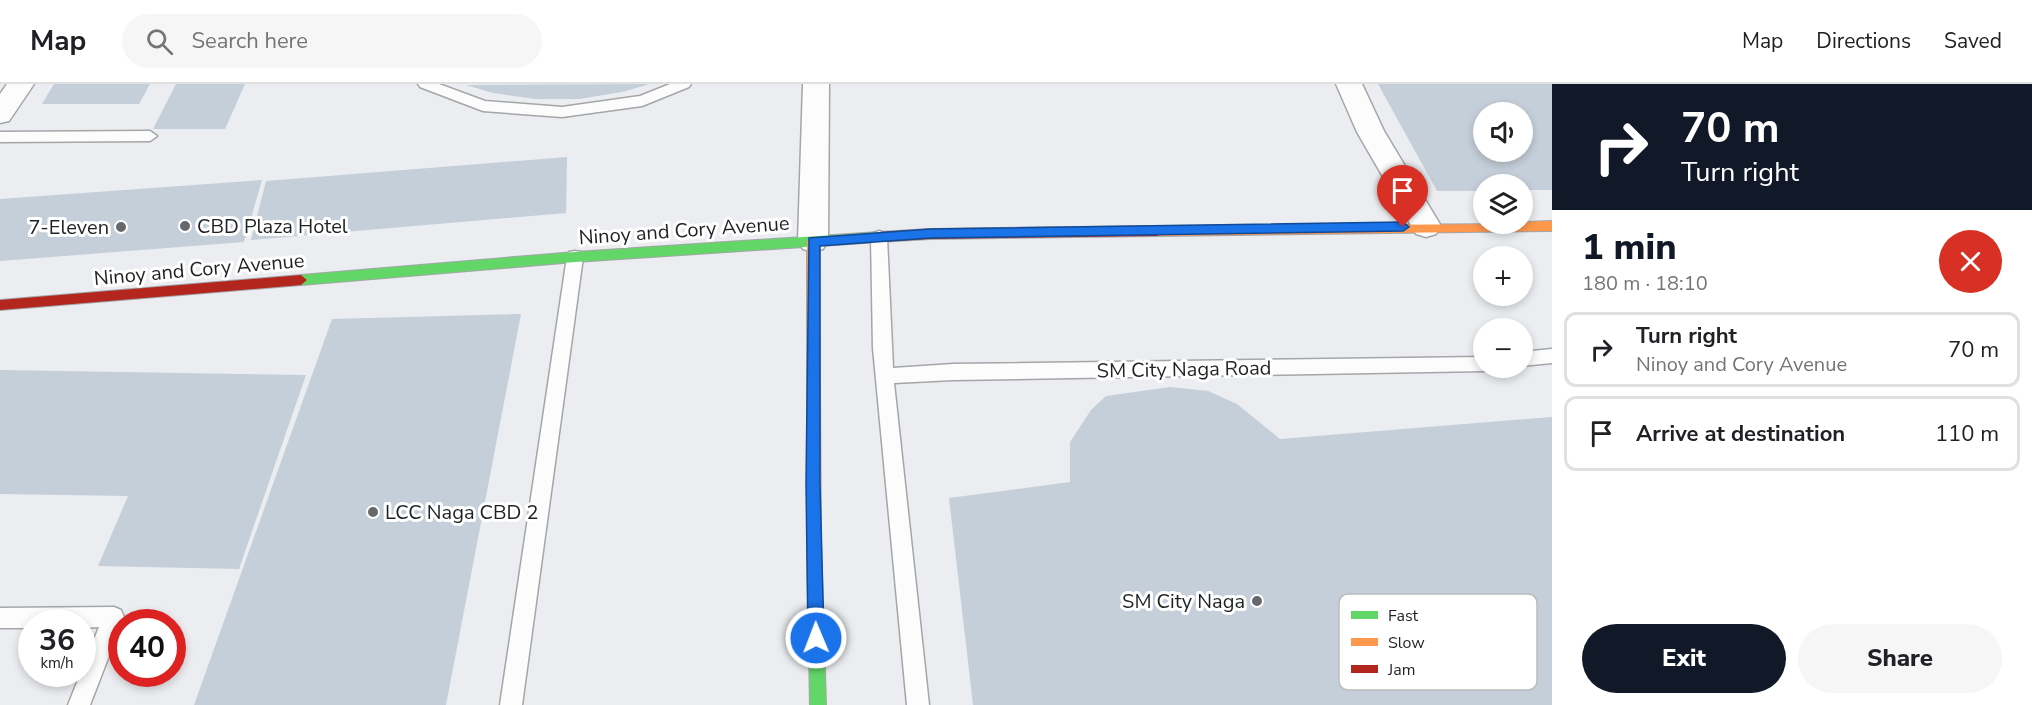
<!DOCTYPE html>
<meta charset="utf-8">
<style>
:root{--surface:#fff;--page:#f6f6f6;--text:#202124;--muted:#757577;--line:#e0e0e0;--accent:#111827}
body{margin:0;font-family:"Nunito Sans",sans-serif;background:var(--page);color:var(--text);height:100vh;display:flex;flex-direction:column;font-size:22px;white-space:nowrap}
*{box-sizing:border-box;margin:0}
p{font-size:20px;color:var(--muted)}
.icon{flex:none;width:33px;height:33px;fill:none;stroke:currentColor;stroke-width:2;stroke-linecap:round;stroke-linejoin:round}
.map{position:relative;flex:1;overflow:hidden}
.sheet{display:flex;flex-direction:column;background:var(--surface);width:480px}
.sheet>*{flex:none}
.guide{background:#111827;color:#fff;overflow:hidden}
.buttons{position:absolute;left:1473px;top:18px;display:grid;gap:12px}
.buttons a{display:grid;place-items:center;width:60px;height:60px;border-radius:50%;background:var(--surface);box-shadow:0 3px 9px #0003;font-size:30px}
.speed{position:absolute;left:18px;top:525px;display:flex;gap:12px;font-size:30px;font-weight:700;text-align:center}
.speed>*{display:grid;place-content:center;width:78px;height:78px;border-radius:50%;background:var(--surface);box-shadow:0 3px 9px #0003;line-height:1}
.speed small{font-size:15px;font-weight:400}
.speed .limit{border:9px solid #d22;background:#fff;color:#111}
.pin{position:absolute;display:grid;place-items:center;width:51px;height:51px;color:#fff;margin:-62px -26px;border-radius:50% 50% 50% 0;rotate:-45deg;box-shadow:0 0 6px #0007}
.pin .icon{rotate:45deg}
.me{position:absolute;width:66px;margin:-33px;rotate:359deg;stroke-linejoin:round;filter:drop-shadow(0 0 4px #0008)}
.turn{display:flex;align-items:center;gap:21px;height:126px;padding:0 30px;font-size:27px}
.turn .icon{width:78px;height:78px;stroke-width:2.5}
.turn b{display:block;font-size:42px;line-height:51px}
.round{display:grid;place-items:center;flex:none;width:63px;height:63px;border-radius:32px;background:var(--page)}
.overview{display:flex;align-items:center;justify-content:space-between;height:102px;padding:0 30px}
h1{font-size:36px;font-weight:800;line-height:45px;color:var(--accent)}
.button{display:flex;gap:12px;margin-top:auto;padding:12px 30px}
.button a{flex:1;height:69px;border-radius:36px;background:var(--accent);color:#fff;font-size:24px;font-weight:800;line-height:69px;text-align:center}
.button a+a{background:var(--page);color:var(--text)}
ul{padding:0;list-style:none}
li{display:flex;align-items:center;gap:18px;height:75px;margin:0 12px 9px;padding:0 18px;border:3px solid var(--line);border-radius:12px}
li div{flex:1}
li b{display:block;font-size:22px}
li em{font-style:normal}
header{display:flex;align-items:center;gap:36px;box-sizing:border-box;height:84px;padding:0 30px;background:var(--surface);border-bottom:2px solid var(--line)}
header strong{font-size:28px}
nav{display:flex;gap:33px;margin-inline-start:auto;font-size:21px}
.search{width:420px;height:54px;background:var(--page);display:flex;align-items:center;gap:15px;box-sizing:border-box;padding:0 21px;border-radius:33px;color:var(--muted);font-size:22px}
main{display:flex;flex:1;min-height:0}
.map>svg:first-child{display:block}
.building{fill:#c5cfd9;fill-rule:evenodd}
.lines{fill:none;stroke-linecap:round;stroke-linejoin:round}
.lane-casing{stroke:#a4a6a8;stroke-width:3}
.street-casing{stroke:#a4a6a8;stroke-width:3}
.fast-casing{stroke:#a4a6a8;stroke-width:2}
.slow-casing{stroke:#a4a6a8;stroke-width:2}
.jam-casing{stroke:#a4a6a8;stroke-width:2}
.lane{fill:#fcfcfd;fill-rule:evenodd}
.street{fill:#fcfcfd;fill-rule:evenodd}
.fast{fill:#63d668;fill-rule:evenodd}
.slow{fill:#ff974d;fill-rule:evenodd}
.jam{fill:#b3261e;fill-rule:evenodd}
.route{fill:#1a73e8;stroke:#114b97;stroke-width:1.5}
.poi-dot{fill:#66686b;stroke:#fff;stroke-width:2}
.labels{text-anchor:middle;stroke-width:6;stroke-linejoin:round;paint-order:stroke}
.poi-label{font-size:20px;fill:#1f2123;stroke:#fff;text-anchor:start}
.street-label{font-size:20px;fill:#1f2123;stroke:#fff}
.key{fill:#fff;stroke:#bcbcbd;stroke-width:1.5}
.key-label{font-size:16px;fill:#1f2123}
</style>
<header>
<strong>Map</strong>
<div class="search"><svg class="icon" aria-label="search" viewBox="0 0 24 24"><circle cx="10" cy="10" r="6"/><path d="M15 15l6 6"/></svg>Search here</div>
<nav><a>Map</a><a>Directions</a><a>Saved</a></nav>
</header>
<main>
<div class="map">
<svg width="1552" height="621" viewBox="0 0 1552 621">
<rect width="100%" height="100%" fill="#ebedf0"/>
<path class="building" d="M54,0h96l-11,20h-97z
M176,0h69l-20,45h-72z
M650,0l-28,8 -43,7h-44l-42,-6 -27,-8z
M1378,0h174v106h-30v-6h-38v7h-47zM1484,28h38v40h-38z
M567,73l-1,56 -315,27 15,-59z
M262,96l-18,62 -244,19v-62z
M521,230l-75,391h-252l138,-386z
M0,286l306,5 -67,194 -141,-3 30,-70 -128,-2z
M1170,303l38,4 29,13 43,35 272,-22v288h-579l-24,-207 121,-16v-40l21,-32 15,-14z"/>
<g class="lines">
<defs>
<path id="lane" d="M418,0h21l46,17 77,6 78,-11 30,-12h21l-2,3 -47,19 -80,11 -79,-6 -63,-24z
M150,47l7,5 -7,5 -150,1v-10z
M879,147l6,2 2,4 6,131 60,-4 531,-7v11h7l-7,3 -531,9 -59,3 35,322h-22l-34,-357 -2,-111 2,-4z
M575,167l6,1 2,5 -61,448h-22l67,-448 2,-5z
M1552,265v14l-30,3v-14z
M114,523l7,3 3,7 -34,88h-22l31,-78 -17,1v-6h-50v6h-32v-20z"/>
<path id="street" d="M7,0h27l-25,37 -9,2v-29z
M803,0h26l-1,157 -5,8 -10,3 -10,-3 -5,-8z
M1336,0h26l22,47 57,95 -5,8 -10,3 -10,-3 -59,-102z"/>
<path id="fast" d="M879,148l6,5 -6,5 -304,20 -274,23 -6,-5 6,-5 274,-23z
M814,452l5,2 2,5 5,162h-16l-3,-162 2,-5z"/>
<path id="slow" d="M1552,137v10l-395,5 -6,-5 6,-5 365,-2v-2z
M813,152l6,5 2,302 -2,5 -5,2 -5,-2 -2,-5v-302z"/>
<path id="jam" d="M1157,142l6,5 -6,5 -227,3 -51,3 -6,-5 6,-5 51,-3z
M301,191l6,5 -6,5 -301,25v-10z"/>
</defs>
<use href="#lane" class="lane-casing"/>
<use href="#street" class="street-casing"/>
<use href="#fast" class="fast-casing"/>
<use href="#slow" class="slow-casing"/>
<use href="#jam" class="jam-casing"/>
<use href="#lane" class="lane"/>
<use href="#street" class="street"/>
<use href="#fast" class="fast"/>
<use href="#slow" class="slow"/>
<use href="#jam" class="jam"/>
</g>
<path class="route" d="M1403,138l6,5 -6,4 -473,7 -110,8v237l4,155 -2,6 -6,2 -5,-2 -3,-6 -2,-155 3,-245 121,-9z"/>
<g class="poi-dot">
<circle cx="185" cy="142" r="6"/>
<circle cx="121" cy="143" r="6"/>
<circle cx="373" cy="428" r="6"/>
<circle cx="1257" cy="517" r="6"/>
</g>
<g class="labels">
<g class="poi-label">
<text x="197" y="149">CBD Plaza Hotel</text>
<text x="109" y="150" text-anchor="end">7-Eleven</text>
<text x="385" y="435">LCC Naga CBD 2</text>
<text x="1245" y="524" text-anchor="end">SM City Naga</text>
</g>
<g class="street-label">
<text transform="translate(684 146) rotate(-4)" y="7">Ninoy and Cory Avenue</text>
<text transform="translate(199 185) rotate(-5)" y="7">Ninoy and Cory Avenue</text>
<text transform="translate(1184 285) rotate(-1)" y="7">SM City Naga Road</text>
</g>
</g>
<rect x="1339" y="510" width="198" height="96" rx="9" class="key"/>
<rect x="1351" y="527" width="27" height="8" fill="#63d668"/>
<rect x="1351" y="554" width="27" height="8" fill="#ff974d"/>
<rect x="1351" y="581" width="27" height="8" fill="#b3261e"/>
<g class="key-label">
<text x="1388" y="537">Fast</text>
<text x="1388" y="564">Slow</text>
<text x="1388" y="591">Jam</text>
</g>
</svg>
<div class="buttons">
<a><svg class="icon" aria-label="sound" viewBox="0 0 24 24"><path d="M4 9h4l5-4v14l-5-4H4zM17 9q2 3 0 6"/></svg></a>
<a><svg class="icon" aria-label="layers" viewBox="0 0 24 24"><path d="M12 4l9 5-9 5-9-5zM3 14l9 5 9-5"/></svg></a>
<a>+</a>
<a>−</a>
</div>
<div class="speed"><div>36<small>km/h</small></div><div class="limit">40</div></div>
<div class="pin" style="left:1403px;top:143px;background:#d93025"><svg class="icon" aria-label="arrive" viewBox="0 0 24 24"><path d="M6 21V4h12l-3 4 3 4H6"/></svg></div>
<svg class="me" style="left:816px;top:554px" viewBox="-20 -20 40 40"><circle r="17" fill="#1a73e8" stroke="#fff" stroke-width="3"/><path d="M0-11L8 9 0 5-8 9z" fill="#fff"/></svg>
</div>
<section class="sheet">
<div class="guide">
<div class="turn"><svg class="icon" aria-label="right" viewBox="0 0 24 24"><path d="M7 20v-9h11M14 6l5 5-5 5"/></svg><div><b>70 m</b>Turn right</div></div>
</div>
<div class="overview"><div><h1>1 min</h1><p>180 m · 18:10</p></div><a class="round" style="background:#d93025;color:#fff"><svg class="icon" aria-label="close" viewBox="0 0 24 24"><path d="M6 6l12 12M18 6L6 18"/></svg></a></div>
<ul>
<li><svg class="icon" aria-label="right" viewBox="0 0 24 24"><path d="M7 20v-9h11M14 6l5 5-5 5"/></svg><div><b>Turn right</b><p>Ninoy and Cory Avenue</p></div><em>70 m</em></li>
<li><svg class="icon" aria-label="arrive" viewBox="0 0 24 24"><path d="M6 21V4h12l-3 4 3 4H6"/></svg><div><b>Arrive at destination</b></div><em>110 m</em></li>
</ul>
<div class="button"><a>Exit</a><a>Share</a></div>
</section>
</main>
